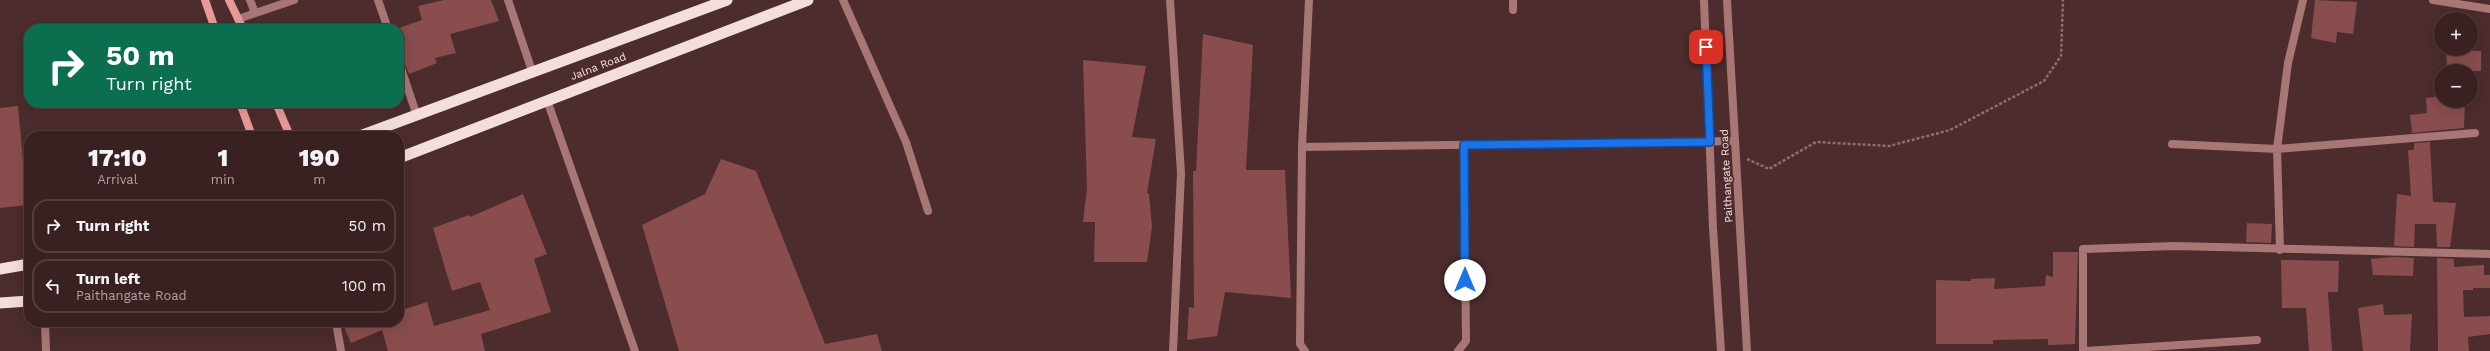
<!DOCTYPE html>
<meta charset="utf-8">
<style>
:root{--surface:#392121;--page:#442e2e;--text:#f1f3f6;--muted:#aba3a5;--line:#533e3f}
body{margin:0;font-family:"Work Sans",sans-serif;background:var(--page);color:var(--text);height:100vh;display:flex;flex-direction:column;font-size:15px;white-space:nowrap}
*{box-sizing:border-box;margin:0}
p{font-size:13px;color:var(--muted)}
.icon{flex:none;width:22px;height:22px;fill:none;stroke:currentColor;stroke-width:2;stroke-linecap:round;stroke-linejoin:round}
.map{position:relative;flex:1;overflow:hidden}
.side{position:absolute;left:24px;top:131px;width:380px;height:196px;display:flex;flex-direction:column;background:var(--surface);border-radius:16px;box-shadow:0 4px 16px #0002,0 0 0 1px var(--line)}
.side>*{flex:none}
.top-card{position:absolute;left:24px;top:24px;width:380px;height:84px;border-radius:16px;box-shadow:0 4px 16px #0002,0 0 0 1px var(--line);background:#0b6e4f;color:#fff;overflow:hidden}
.tools{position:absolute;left:2434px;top:12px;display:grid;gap:8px}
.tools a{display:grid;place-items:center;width:44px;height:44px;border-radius:50%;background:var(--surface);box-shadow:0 4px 16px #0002,0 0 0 1px var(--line);font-size:20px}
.pin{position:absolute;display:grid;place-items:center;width:34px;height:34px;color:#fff;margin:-17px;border-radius:8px;box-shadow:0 2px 6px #0006}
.me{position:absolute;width:44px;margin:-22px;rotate:0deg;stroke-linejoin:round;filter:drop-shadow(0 0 3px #0008)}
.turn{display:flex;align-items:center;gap:14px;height:84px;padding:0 16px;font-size:18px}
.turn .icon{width:52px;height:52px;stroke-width:2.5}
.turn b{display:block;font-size:28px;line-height:34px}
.eta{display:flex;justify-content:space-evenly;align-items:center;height:68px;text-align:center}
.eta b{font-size:24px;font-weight:800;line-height:28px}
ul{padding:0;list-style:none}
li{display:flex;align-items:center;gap:12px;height:54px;margin:0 8px 6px;padding:0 8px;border:2px solid var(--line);border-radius:16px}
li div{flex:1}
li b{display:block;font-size:15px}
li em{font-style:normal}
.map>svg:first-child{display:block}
.building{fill:#894d4e}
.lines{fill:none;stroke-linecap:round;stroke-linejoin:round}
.path{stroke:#8c706f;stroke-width:2.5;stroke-dasharray:3 2;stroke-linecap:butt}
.service{stroke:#a97676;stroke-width:8}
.minor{stroke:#a97676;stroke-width:8}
.tertiary{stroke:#a97676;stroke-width:8}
.secondary{stroke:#e99999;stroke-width:8}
.trunk{stroke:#f3dedd;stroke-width:11}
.route-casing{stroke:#114b97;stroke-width:10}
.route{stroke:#1a73e8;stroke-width:7}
.labels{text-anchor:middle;stroke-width:3.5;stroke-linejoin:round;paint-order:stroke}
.street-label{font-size:11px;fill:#f5dfde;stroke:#4c2c2c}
</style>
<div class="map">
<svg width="2490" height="351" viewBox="0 0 2490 351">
<rect width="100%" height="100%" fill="#4c2c2c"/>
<path class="building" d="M444,0h47l8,21 -49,13 6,19 -21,5 2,5 -28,11 -10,-24v-22l23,-8 -4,-14z
M2315,0l42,2 -4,32 -16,-2 -1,11 -25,-5z
M1203,34l50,11 -7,125h39l6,128 -66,-6 -8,44 -30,4 2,-33 5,1 -1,-137h3z
M2446,51h35v20h-21v-6h-13z
M1083,60l63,6 -14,71 24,2 -9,54 2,1 3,33 -5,35h-53l1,-40h-12l4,-34z
M2441,96v5h24l-1,27 -52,5 -2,-18 17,-2 -1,-15z
M18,106l9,99 -27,3v-100z
M2430,142l3,60 23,1 -6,44h-13l-1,-23h-21l-1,23 -20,-1 3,-52 14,2 -3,-46h6v-7z
M721,159l35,12 69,173 52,-10 5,17h-203l-37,-126 63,-31z
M523,194l24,60 -13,5 17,53 -70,22 4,17h-97l-6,-21 -31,13 -9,-21h57v-11l28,-9 7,24 56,-16 -10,-28 -28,9 -19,-63 36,-13 1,2z
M2247,223l25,1 -1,19 -25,-1z
M2053,252h25l-3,92 -27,1v-6l-55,1v4h-57v-64l35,1v-2l24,-1 -1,11 51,-3 1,-11 7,2z
M2393,257l21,1 -1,18 -40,-1 -2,-16z
M2437,258l17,1v8l30,-2v10h6v13h-17v2h-10l1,27 26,-1v18l-22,3 1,14h-31z
M2281,260l58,1 -1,31h-10l4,59h-23l-3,-43h-24z
M2383,304l1,11 28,-1 -2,37h-47l-5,-43z"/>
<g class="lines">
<path class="path" d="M1747,159l22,10 47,-27 73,4 61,-16 94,-49 17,-25 2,-56"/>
<path class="service" d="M250,0l5,13
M843,0l63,142 22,69
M547,100l88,251"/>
<path class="minor" d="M378,0l10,29
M508,0l24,71
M1170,0l11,173 -8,178
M1309,0l-7,147 433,-6
M1513,0v10
M2433,0l57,9
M238,19l56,-19
M399,62l18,54
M2172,144l105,5 198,-16
M1302,147l-2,197 5,7
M2280,250l-3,-101 11,-86 15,-63
M45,322l1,29
M1458,351l8,-10 -2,-196
M2083,351v-102l92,-3 315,8
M2086,351l171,-11"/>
<path class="tertiary" d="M1704,0l9,228 8,123
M1727,0l20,351
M336,322l5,29"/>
<path class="secondary" d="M205,0l10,29
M229,0l14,29
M240,103l12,33
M276,103l14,33"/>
<path class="trunk" d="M360,136l367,-136
M399,158l409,-158
M0,269l29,-5
M0,303l29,-2"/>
</g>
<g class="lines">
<defs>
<path id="route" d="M1465,280l-1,-135 246,-3 -4,-95"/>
</defs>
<use href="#route" class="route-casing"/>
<use href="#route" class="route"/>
</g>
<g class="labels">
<g class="street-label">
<text transform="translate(598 66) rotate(-21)" y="4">Jalna Road</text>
<text transform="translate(1726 176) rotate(-93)" y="4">Paithangate Road</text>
</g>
</g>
</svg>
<div class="tools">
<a>+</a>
<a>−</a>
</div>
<div class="pin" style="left:1706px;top:47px;background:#d93025"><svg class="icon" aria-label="arrive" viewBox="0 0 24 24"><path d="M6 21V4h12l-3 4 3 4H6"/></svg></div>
<svg class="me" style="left:1465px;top:280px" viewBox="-20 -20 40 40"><circle r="19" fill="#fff"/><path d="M0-13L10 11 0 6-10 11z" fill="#1a73e8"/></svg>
<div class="top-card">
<div class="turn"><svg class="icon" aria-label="right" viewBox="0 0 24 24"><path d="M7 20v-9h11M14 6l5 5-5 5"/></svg><div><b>50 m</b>Turn right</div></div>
</div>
<section class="side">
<div class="eta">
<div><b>17:10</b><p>Arrival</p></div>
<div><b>1</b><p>min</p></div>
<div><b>190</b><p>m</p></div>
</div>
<ul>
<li><svg class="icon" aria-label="right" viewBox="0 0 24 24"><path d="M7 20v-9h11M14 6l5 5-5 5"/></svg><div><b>Turn right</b></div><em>50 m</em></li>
<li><svg class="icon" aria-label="left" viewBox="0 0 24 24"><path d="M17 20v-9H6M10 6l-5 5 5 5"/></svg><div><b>Turn left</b><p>Paithangate Road</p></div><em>100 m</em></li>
</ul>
</section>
</div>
